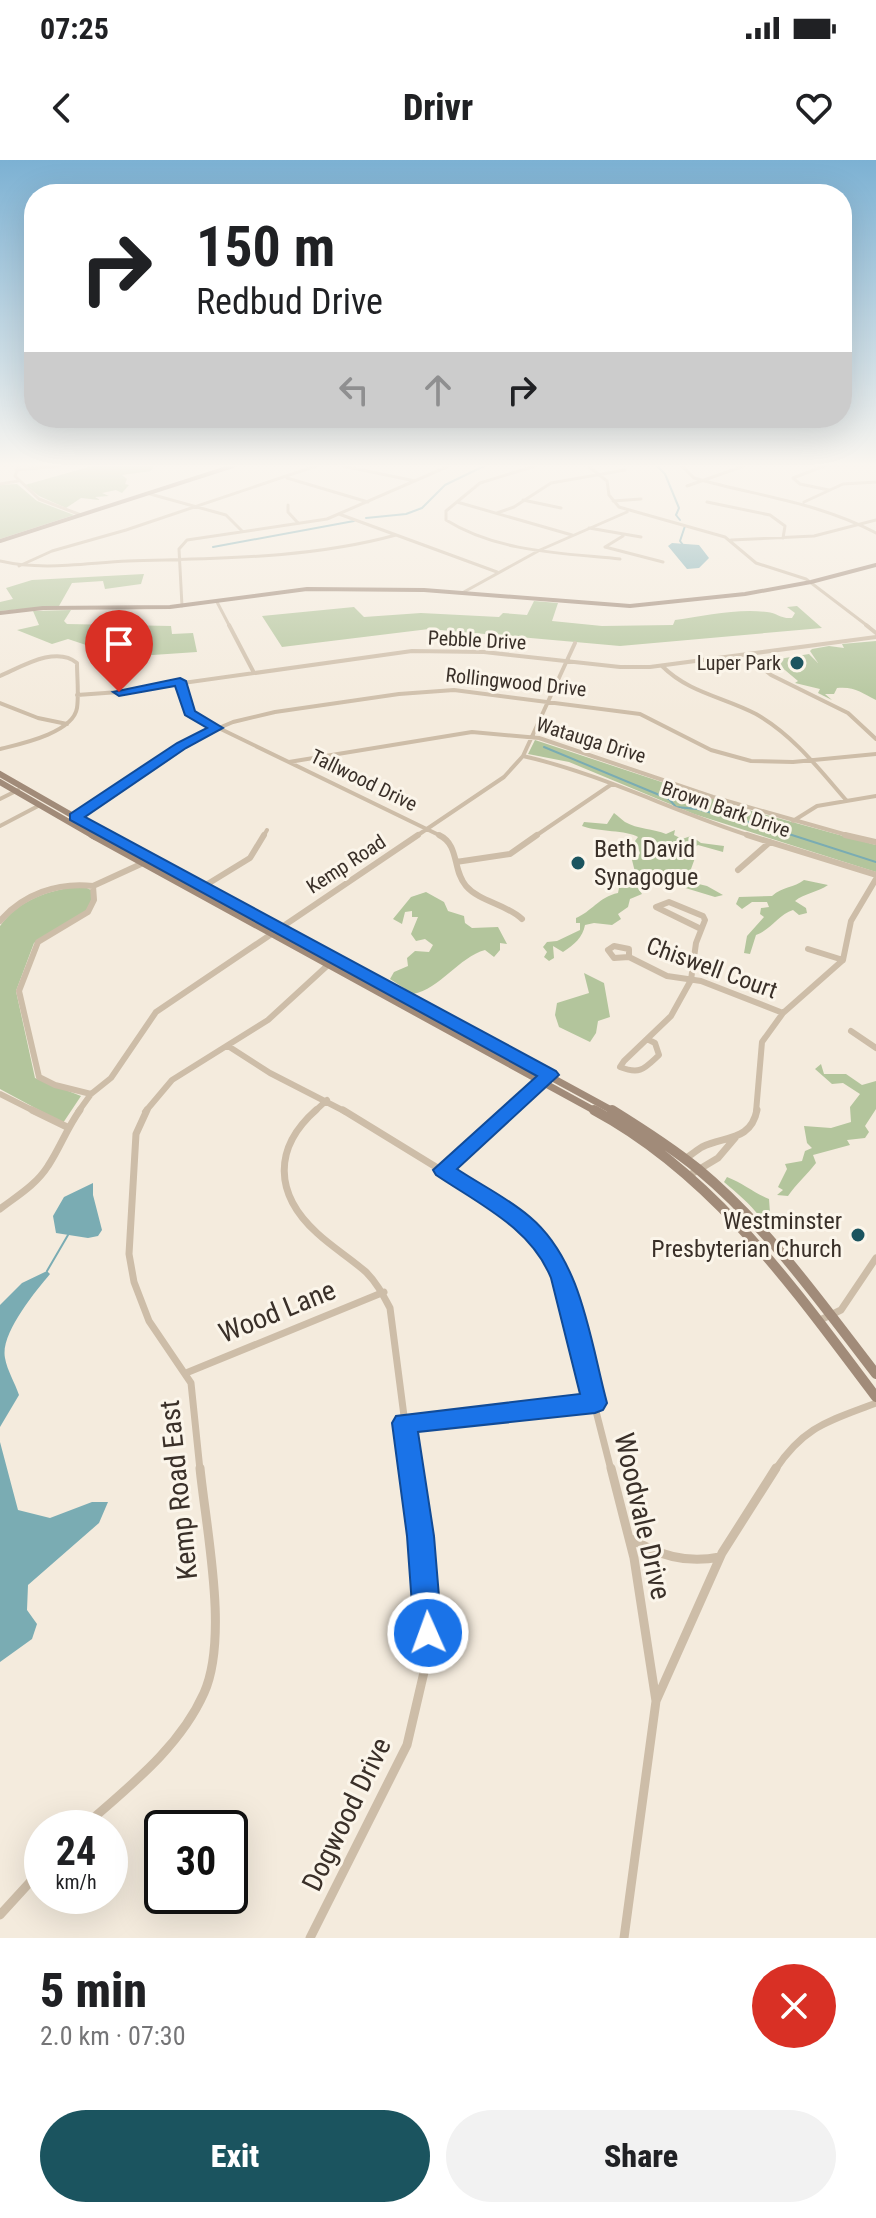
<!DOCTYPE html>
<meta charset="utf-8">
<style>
:root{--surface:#fff;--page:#f2f2f2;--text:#202124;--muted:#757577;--accent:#1b545f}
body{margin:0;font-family:"Roboto Condensed",sans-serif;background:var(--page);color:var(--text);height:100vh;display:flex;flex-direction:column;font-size:30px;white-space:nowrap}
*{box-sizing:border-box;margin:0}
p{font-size:26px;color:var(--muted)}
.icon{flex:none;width:44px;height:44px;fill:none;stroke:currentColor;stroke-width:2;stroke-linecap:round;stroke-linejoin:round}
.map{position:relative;height:1778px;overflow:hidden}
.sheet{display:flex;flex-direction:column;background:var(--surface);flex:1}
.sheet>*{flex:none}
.banner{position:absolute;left:24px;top:24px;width:828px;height:244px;border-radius:32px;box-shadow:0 8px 32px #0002;background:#fff;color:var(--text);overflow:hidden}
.speed{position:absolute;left:24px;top:1650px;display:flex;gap:16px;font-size:40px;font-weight:700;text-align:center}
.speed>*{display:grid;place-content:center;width:104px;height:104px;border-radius:50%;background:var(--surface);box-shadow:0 8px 32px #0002;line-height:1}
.speed small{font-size:20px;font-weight:400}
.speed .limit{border:4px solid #111;border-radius:12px;background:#fff;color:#111}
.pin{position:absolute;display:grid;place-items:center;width:68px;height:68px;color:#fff;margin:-82px -34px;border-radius:50% 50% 50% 0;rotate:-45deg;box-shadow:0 0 8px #0007}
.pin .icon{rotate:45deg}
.me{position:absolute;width:88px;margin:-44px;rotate:358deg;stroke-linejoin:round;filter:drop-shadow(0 0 6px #0008)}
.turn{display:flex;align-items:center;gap:28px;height:168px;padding:0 40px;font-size:36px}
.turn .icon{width:104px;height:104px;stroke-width:2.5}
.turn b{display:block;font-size:56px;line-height:68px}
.lanes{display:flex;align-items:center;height:76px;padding:0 40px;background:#0003;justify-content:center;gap:40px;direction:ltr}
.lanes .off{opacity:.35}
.round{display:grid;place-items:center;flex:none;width:84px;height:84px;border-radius:42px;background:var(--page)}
.headline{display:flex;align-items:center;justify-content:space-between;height:136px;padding:0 40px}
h1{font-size:48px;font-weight:800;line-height:60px}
.button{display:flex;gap:16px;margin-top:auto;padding:16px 40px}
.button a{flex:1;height:92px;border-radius:48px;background:var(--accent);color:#fff;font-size:32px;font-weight:800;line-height:92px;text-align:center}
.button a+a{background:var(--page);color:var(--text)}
.status{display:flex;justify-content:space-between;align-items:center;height:56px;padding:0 40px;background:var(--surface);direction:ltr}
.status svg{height:22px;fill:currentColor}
header{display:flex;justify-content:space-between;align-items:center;height:104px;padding:0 40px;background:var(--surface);font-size:36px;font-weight:800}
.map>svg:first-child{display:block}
.green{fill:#b3c59c}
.water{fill:#7aacb3}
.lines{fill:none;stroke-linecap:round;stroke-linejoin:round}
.stream{stroke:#7aacb3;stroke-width:2}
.street-far4{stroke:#cdbda8;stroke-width:3}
.street-far3{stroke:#cdbda8;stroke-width:4}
.street-far2{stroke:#cdbda8;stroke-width:6}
.street-far1{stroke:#cdbda8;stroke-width:7}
.street{stroke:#cdbda8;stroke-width:9}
.secondary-far3{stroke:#a18b79;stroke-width:4}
.secondary-far2{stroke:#a18b79;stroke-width:6}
.secondary-far1{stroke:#a18b79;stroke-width:7}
.secondary{stroke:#a18b79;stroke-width:10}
.route{fill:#1a73e8;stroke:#114b97;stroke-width:2}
.poi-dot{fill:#1b545f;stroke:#fbf5ea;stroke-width:3}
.labels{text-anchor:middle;stroke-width:6;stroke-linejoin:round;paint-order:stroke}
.far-street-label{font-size:20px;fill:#3a3029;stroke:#fbf5ea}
.far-poi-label{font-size:20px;fill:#3a3029;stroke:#fbf5ea;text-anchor:end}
.poi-label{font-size:24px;fill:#3a3029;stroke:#fbf5ea;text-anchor:start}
.street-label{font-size:24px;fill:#3a3029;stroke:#fbf5ea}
.near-street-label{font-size:28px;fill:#3a3029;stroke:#fbf5ea}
</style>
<div class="status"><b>07:25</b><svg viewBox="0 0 49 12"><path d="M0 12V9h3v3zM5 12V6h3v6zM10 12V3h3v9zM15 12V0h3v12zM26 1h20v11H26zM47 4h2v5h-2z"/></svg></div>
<header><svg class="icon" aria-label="back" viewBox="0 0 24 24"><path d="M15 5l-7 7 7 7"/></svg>Drivr<svg class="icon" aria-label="heart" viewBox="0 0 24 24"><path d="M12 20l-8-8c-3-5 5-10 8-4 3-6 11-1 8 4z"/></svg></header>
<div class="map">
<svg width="876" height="1778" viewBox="0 0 876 1778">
<rect width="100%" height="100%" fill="#f4ebdd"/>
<path class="green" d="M92,306h62l-3,5 -29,4 5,4 -2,5 4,1 -7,8 -6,-3 -14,3 7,3 -14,1 5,3 -19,-2 -15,10 -27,-12 -14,-11z
M17,324l20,17 37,14 -74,24v-54z
M144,414l-3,10 -36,5 -2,-8 -31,2 -13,23 -59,5v-9l13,-3 -7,-11 26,-8z
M534,441l24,2 -6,18 50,5 71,-1 2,-5c29,-4 63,-12 92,-8 10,1 14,7 25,6l3,-5 -8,-6 10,-1 25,22 -202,18 -191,-17 -147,18 -20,-31 92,-9 10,10 57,-4 78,4 4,-4 24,2z
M71,450l-7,11 3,3 104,2 1,8 21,-1 4,19 -74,5 -2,-8 -12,-7 -14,6 -27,-9 -16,5 -35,-14 22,-5 -6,-14z
M876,481v59c-14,-7 -22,-14 -39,-12l-3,6h-9l7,6 -14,-7 2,-4 -25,-6 3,-2 -25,-21 36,-6 9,9 -8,-12 2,-2 17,-3 15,2 -2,-4z
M535,580l199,66 142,39v27l-182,-58 -125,-52 -41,-8z
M614,653c4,3 7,6 11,9 12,7 29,7 41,12l9,-4 -1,5 8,4 9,-3 10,7 23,3 -1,6 -25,-7 -12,8 9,5 -4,11 6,10 -9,-5 -2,7 21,5 16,9 -8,2 -46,-14 -4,-3 5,-2 -9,-8 -6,-1 -19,16 6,9 -12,5 -2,8 -10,7 3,5 -9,6 -18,-2 -9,2c-2,12 -11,20 -22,27l-10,-6 1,12 -5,3 -5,-4 3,-5 -4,-5 4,-5 10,-1 23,-11v-7h-4v-5c15,-6 23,-21 42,-25l1,-5 17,-12 -5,-20 7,1 2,-4 -5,-12 3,-4c-11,-7 -40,-5 -56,-11l2,-4 23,2z
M804,720l24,5c-10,7 -25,9 -33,16l11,7 1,5 -8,2 -6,-5c-14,4 -21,19 -37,25l-6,19 -6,-1 3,-17 17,-19 -4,-3 1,-6 8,-1 -2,-5h-15l-10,7 -6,-5 3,-7 33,-1c11,-10 22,-8 32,-16z
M83,726l8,4v11l-5,10 -52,32 -18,48 19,87 46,18 -18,27 -63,-34v-163c19,-27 52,-37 83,-40z
M426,732l18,10 4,9 16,5 1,7 7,5 26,-1 9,17 -7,-1v7l-6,7 -9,-7c-26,7 -45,39 -72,44l-23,-15 4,-7 14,-6 -1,-8 8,-7 14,1 4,-7 -8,-6 -9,2 -5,-7 7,-17h-6v-6l-7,1 -3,12 -9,-5 18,-22z
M584,813l20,10 6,34 -12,4 -2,12 -6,9 -31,-15 -4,-12 2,-12 32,-10z
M821,904l3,10h22l16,11 14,-4v28l-11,17 4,6 -4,6 -18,2 3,5 -37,10 3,8c-9,12 -20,21 -28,33l-11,-1 6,-5 -5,-3 9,-18 -2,-5 17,-3 3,-10 7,-3 -5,-5 -3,-17 27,2 20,-6 -1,-15 10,-13 -17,-11 -11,1 -17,-15z
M727,1017c16,6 27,16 42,22l1,14 -10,4c-10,-13 -23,-24 -36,-35z"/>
<path class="water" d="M672,383l27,2 10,13 -10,10 -12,1 -19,-23z
M93,1023v12l9,35 -4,6 -10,2 -32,-5 -3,-17 11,-19z
M47,1111l3,3c-15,18 -50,60 -45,84 2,12 10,25 14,37l-19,32v-122l22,-22z
M0,1282l18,68 32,8 42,-16h16l-9,21 -71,62 -1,25 10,14 -5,15 -32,23z"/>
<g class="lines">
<path class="stream" d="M657,306l8,8 14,34 -3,7 4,5
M366,358l40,-4 16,-6 23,-23 39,-19
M683,385l-3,-4 5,-15
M213,387l141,-26
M544,587l125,52 7,8 21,2 70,18 109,35
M47,1111l21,-36"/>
<path class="street-far4" d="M19,306l-4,10 24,23 42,16
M343,306l72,15
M535,306l-55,17 -34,28v9c51,32 115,33 174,39
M588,306l19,15 2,14 10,12 106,30 31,26 50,16 63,48
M682,306l12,12c62,18 124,24 182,55
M824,306l-31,12 7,6 29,6
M16,310l43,-4
M287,318l81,24
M0,324l18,-3
M687,326l57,-20
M150,334l76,21 16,16
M523,340l38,8
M613,341l28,-2
M457,342l115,33
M707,342l63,13 15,11 -2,12
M804,342l39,-18 33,-2
M288,345v7l10,11
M497,353l17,-6 37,-24 74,-13
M339,354l158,58
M589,368l52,9
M623,376l-18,11 58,15
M731,380l83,-4 62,-16
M0,401c43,10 85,2 128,0 91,-3 180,-2 268,-26
M19,406l33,-15 74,-21 190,-64
M462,433l78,-43 87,-38
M217,442l13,25
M182,446l-3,-57 8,-9 140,-21 122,-53"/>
<path class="street-far3" d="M229,465l24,46
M866,465l10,8
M748,496l23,19 77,38 28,26
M662,506c27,27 62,31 94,48 37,21 63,55 90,86
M0,516c21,-9 56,-31 77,-13 0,15 2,31 0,45 -4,25 -57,36 -77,41
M180,521l7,29 7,6 249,121
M77,535l42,-3 293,-41 72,1 136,15h30l226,-30
M0,543l38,15 29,6
M523,596c80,18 153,57 231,81
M289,602l183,-30 67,6 174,59 141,40
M0,639l18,-9
M75,657l118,-78 40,-17 42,-10 124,-18 55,-4 186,24 71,36 40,11 42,1 83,-8
M793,661l24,-15 59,-10
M0,666l40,-21
M263,677l4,-7
M415,677l89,-60 19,-21 52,-113
M534,677l78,-53"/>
<path class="street-far2" d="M439,675c21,10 13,35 27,51 14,16 40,18 56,33
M747,675l129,40
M845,675l31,7
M456,702l54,-8 27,-19
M738,710l32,-28
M93,726l48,-22
M201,728l49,-30 14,-23
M0,761c23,-27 58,-39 93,-35
M614,786l15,3v8l-15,1 -6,-8z
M808,789l35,11
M629,797l38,19 34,5 82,32
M851,871l25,17
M647,879l8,4 4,12c-15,14 -19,20 -39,12l4,-6 47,-45 20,-36 5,-37 9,-23 -2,-4 -34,-14 -13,5 43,21
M228,886l42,27 76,39
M0,934l36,18
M91,934l-36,-9 -16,-8 -20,-86 19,-49 50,-30 6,-12 -1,-14
M78,952l13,-18 20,-16 45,-66 262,-177
M145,952l27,-32 96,-60 60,-55
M314,952l13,-12
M508,952l37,-33
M756,952l6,-70 21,-29 60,-53 8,-39 25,-42"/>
<path class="street-far1" d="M32,950l35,17
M147,950l-11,24 -7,120 5,28 15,39 42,62 9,87
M316,950c-43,38 -42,84 1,123 15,14 33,25 49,39 11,11 17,23 24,36l21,162
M343,950l163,100 40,38 16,30 49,192
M686,998c5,-3 11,-8 16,-11 23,-11 49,-6 55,-37
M443,1010l68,-60
M688,1016l30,-18 17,-20
M0,1049c17,-13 36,-24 48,-43 12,-18 19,-38 32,-56
M818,1161l23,-11 35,-52
M186,1213l198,-81
M404,1263l191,-20
M775,1310c29,-44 54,-49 101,-67"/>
<path class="street" d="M611,1308l23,90 22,143 -32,237
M629,1378c30,17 56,26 91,19
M656,1541l66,-148 54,-85
M82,1668c45,-40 97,-79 122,-135 25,-56 2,-164 -4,-225
M0,1755l42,-46
M310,1778l97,-193 21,-90 1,-43 -18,-144"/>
<path class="secondary-far3" d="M0,381l233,-75
M0,453l43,-5 127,-1 137,-18 117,1 206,16 115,-12 66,-12 65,-17"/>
<path class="secondary-far2" d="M0,614l110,63
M0,622l95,55"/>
<path class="secondary-far1" d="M92,675l505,277
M106,675l509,277"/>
<path class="secondary" d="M594,950c121,65 201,180 282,287
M612,950c29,18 59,37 86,59 70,58 123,134 178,205"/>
</g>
<linearGradient id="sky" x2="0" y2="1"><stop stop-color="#7cb1d3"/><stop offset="0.55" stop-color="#faf6f0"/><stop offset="1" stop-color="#faf6f0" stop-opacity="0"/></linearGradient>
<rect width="876" height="555" fill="url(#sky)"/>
<path class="route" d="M180,518l6,3 9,30 28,17 -37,20 -101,69 471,254 3,4 -102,94c24,16 51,29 73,48 52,44 60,123 77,186l-4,7 -8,3 -177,19 16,104 8,97 -4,10 -10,4 -10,-4 -4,-10 -7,-97 -15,-113 4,-7 184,-22 -29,-116c-20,-50 -72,-74 -115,-103l-3,-5 104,-94 -467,-256v-6l107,-71 30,-15 -22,-13 -10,-29 -56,10 -6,-4z"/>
<g class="poi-dot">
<circle cx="797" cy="503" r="8"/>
<circle cx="578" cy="703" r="8"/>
<circle cx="858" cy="1075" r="8"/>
</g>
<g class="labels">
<g class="far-street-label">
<text transform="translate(477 480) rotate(3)" y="7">Pebble Drive</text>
<text transform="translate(516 522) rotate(6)" y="7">Rollingwood Drive</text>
<text transform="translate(591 580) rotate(17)" y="7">Watauga Drive</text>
<text transform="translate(364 620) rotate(26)" y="7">Tallwood Drive</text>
<text transform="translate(726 649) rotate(19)" y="7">Brown Bark Drive</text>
<text transform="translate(346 704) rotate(-33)" y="7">Kemp Road</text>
</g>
<g class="far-poi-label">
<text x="781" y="510">Luper Park</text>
</g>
<g class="poi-label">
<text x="594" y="697">Beth David<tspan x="594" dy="28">Synagogue</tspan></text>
<text x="842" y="1069" text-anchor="end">Westminster<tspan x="842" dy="28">Presbyterian Church</tspan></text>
</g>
<g class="street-label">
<text transform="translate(712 808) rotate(20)" y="8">Chiswell Court</text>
</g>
<g class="near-street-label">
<text transform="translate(277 1151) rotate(-22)" y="10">Wood Lane</text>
<text transform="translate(178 1330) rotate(-96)" y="10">Kemp Road East</text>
<text transform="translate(643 1356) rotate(77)" y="10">Woodvale Drive</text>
<text transform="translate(346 1654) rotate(-64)" y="10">Dogwood Drive</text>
</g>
</g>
</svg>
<div class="speed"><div>24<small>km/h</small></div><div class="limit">30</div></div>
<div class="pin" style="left:119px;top:532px;background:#d93025"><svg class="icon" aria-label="arrive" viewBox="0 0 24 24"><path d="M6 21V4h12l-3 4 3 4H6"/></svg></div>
<svg class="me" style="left:428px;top:1473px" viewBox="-20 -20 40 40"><circle r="17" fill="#1a73e8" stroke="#fff" stroke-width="3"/><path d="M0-11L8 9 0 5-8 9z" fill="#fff"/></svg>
<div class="banner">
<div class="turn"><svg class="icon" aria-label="right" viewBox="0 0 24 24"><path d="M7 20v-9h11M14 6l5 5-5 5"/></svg><div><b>150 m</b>Redbud Drive</div></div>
<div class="lanes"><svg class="icon off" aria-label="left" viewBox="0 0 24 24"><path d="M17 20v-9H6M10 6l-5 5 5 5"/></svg><svg class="icon off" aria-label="ahead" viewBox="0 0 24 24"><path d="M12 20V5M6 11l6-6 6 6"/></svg><svg class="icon" aria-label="right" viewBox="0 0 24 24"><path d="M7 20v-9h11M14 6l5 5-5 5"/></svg></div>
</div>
</div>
<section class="sheet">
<div class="headline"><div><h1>5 min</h1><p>2.0 km · 07:30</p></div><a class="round" style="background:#d93025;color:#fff"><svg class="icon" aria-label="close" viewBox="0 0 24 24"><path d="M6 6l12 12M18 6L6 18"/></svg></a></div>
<div class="button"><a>Exit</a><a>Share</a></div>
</section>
